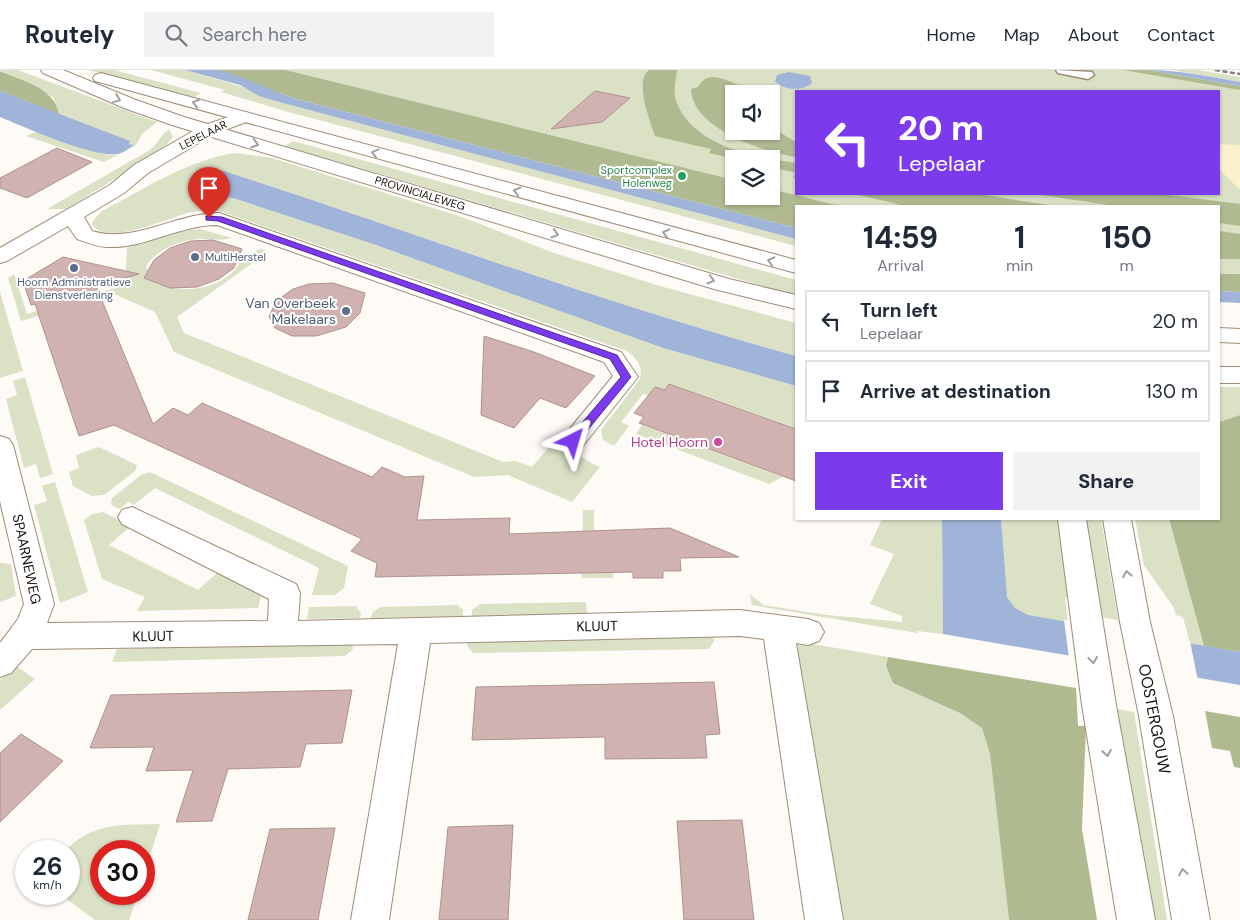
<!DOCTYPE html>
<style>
:root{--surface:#fff;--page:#f2f2f3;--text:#1f2937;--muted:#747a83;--line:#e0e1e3;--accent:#7c3aed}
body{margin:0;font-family:"DM Sans",sans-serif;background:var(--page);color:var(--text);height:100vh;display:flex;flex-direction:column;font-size:19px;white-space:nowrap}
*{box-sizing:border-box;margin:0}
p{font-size:16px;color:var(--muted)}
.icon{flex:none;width:28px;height:28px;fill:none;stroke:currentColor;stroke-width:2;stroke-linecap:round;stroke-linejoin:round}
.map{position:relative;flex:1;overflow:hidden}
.details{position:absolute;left:795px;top:135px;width:425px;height:315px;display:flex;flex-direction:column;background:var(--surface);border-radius:0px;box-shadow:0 1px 4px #0004}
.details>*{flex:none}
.top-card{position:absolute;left:795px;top:20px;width:425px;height:105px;border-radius:0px;box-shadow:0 1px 4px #0004;background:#7c3aed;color:#fff;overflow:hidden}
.controls{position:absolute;left:725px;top:15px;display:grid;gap:10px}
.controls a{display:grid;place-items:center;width:55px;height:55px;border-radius:0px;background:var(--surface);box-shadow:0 1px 4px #0004;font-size:25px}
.speed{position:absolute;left:15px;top:770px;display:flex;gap:10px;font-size:25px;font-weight:700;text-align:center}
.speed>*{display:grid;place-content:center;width:65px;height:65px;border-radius:50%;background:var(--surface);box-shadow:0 1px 4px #0004;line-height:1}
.speed small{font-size:12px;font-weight:400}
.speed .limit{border:8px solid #d22;background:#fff;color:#111}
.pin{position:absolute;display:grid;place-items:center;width:42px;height:42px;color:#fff;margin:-51px -21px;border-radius:50% 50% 50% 0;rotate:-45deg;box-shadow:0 0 5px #0007}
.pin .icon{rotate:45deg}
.me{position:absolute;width:55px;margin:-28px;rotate:40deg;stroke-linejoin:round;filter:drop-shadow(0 0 4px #0008)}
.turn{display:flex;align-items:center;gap:18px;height:105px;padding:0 20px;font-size:22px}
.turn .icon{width:65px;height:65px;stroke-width:2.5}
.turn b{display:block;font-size:35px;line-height:42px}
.eta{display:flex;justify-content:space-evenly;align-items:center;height:85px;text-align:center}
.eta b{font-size:30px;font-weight:700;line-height:35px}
.primary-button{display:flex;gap:10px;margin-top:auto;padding:10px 20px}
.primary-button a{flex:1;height:58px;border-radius:0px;background:var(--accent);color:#fff;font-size:20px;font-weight:700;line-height:58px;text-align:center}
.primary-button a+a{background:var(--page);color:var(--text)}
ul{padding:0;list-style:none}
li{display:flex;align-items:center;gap:15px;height:62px;margin:0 10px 8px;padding:0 10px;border:2px solid var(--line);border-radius:0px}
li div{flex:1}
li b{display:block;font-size:19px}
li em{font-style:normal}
header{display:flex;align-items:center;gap:30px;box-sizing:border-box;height:70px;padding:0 25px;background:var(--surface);border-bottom:1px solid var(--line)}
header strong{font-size:24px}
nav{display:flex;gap:28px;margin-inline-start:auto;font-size:18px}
.search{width:350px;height:45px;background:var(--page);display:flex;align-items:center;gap:12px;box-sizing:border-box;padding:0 18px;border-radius:0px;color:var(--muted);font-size:19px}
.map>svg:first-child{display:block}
.green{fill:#dae1c5;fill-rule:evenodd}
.forest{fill:#b0ba91}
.sand{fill:#fbf1cb}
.water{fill:#9fb4d8}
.pier{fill:#fefaf6}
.building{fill:#d0b2b0;stroke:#af928f}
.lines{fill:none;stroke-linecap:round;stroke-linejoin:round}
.lane-casing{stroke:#9f8c79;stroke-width:3}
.street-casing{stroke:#9f8c79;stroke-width:2}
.secondary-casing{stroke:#9f8c79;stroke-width:2}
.lane{fill:#fff;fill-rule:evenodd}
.street{fill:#fff;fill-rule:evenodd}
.secondary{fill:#fff;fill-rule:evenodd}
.rail{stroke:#837e78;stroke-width:2.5;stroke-dasharray:5 2.5;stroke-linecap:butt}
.oneway{stroke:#a19f9c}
.route{fill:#7c3aed;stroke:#51269a}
.leisure-dot{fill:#2e9e5b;stroke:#fff;stroke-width:2}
.service-dot{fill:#5c6f8a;stroke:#fff;stroke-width:2}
.hotel-dot{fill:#d1479c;stroke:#fff;stroke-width:2}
.labels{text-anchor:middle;stroke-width:4;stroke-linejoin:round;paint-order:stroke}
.far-street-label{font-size:11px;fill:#140e07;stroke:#fff}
.far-leisure-label{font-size:11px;fill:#27864d;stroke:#fff;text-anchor:end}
.far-service-label{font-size:11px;fill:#4e5e75;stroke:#fff;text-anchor:start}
.service-label{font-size:14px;fill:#4e5e75;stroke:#fff;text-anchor:end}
.hotel-label{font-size:14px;fill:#b23c85;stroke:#fff;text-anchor:end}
.street-label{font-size:14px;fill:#140e07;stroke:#fff}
.near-street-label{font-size:16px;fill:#140e07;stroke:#fff}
</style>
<header>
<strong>Routely</strong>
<div class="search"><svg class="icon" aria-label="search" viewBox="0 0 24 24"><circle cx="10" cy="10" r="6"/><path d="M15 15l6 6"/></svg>Search here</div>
<nav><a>Home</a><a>Map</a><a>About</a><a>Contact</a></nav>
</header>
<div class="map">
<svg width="1240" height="850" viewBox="0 0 1240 850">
<rect width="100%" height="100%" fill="#fefaf6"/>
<path class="green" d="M0,0h18l139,52 -15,12 -6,11 -32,17 -78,-26 10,-4 66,22 14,1 17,-10 -5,-2 2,-2 -71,-27 -6,-17z
M89,0h25l87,23 -9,6z
M151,0h34l55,16 39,16 517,137v7l-504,-133 -71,-21 4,-2z
M226,0h920l94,17v199h-21v-80h-423v14zM796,21h423v103h-423zM734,24h37v37h-37zM734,89h37v37h-37z
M1172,0h26l42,7v5z
M169,59l4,8 -11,13 -96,59h-19l101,-58c10,-6 12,-16 21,-22z
M293,71l503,139v16l-511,-150z
M235,83l37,5 190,59 92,36 106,33 136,37v33c-193,-53 -382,-123 -572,-185l-30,10 5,2 1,4 173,57 290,104 133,38v42l-126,-44 -6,7 -9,-4 -7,8 -5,-1 -22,28 8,4 -15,20 -11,-6 -2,-10 39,-51c3,-13 -3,-21 -13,-28l-408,-140c-9,0 -18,-1 -27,1 -23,5 -83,35 -100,13l1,-4 9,-10c43,-22 85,-51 133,-58z
M200,159l32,9c-10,3 -17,1 -28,1 -22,0 -46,9 -58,27l5,13c26,19 82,11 92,-24l19,-6 6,3 -91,65 7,16 319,129 12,-1 17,6 17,-20c24,-3 30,12 51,20l-28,35 -64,-27 -34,2 -300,-125 -19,-40 -41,-18 -93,27 -13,-43 6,-4 13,40 98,-29 2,-37 62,-18z
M0,222l23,79 -23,7z
M25,307l28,97 -13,4 -4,-14 -12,4 -18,-69 11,-4 -4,-14z
M1219,317h21v28l-21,7z
M642,355l141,52 -14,7 -133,-50z
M99,377l38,18 -2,6 -31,24 -12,1 -19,-10 -4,-14 10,-4 -3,-13z
M150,402l198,94 -4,22 -9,7h-23l7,-27 -164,-80 -21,17 -6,-3 -8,7 -9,-4 1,-7 29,-23z
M55,412l33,110 -28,11 -26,-98 13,-4 -5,-15z
M583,440h11v46h19v22h-31z
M103,442l28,14 -22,19 89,45 21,-19 43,21 -4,16 -121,3 8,-14 -43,-18 -18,-59 8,-6z
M882,449h60l1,115 -26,-3v2l-165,-28 -2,-11 13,11 64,10 75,7v-6l-32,-12 24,-50 -24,-9z
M1001,449h59l10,79h-5l3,25c-19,-2 -53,-5 -61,-27 -6,-13 -5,-60 -6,-77z
M1085,449h16l17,101 -18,-3z
M1135,449h34l35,127 -14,-2 -7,-27 -7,-2 -2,-7 -30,-43z
M0,493l11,1 5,32 -16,6z
M586,532l1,12 -115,2v-6l8,-6z
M458,535l5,5v7l-92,1 2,-6 7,-5z
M356,536l5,7 -1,5 -53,1 2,-12z
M713,566l1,5 -5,8 -236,4 -6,-7 1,-5z
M352,573l1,6 -8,7 -233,6 5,-13z
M807,573l81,14 -2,9 7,17 67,30 22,15 8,26 19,166h-169l-45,-272 4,-4z
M16,596l19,13 -35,31v-30z
M1113,638l21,4 33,208h-16z
M160,754l-16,51v-24h-43v43h37l-9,26h-34l-35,-26h9v-43h-4c27,-29 58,-26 95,-27z"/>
<path class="forest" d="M215,0h70l449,110v16h37v-7l68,17h-43v22l-500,-129z
M649,0h28c-1,10 -4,21 -1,31 13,37 60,52 95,58h-36l-26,-6 2,-4 -56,-13c-5,-15 -21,-55 -6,-66z
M1123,0h26l91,16v4z
M0,1c22,10 54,16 59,43l-59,-23z
M712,7c16,0 29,13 45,12l-3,5h-20v37h37v-4l25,15v15c-32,-5 -104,-28 -105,-68l7,-2c4,-6 6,-9 14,-10z
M771,89l25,4v16l-3,-1 3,-5 -25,-6z
M855,124h124l75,12h-149z
M1035,124h127l78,10v22l-21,-3v-17h-104z
M1219,161l21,3v25h-21z
M1219,204h21v18l-21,-1z
M1240,345v237l-36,-6 -35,-127h50v-97z
M888,587l188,31 2,38h8l-4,103 15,91h-88l-19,-166 -8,-26 -22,-15 -67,-30 -7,-17z
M1205,641l35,6v51l-6,-1 -4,-16 -18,-3z"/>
<path class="sand" d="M1219,74l21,1v45l-21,-21z"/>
<path class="water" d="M185,0c10,0 21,0 31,0 28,5 53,21 80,29l500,129v11l-517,-137 -20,-6 -19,-11z
M1149,0c31,0 61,7 91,12v4z
M789,2l21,4 2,7c-10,9 -29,7 -37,-2l2,-6z
M0,21l130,50 -1,3 5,1c-5,3 -12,9 -17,9 -23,4 -93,-27 -117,-37z
M209,100l7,2 8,-1c190,62 379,132 572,185v30l-133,-38 -290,-104 -140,-46 -16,-3 1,-2 -21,-7 1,-4 -5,-2z
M1219,221l21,1v11l-21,-1z
M942,449h59l6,78 8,11 13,7 212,37v33l-297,-51z"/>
<path class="pier" d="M1064,550l126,21 8,40 -129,-23z"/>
<path class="building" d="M595,21l35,7 -28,24 -51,7z
M57,78l35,14 -65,36 -27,-10v-10z
M213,170l29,9 -8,19 -15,11 -22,8 -27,1 -26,-10 10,-18 16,-12 21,-7z
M63,187l76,17 -43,12 57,138 20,-16 15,7 14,-12 170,74 10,-10 23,10 19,-1 -7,44 93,-2 -1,16 161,-6 69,29 -59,1 1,13h-18v7h-30v-6l-258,5 2,-14 -26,-12 11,-12 -248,-114 -35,11 -44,-132 -4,1 -8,-24z
M333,213l32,10 -5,20 -14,14 -30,9h-24l-17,-8 -6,-11 7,-16 17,-12 16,-5z
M484,266l50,16 61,24 -29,32 -26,-10 -26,30 -33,-13z
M669,314l127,45v52l-157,-58 5,-6 -10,-4 21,-26 10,3z
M714,612l6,52 -15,1 2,23 -102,1v-22l-133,3 4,-53z
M352,620l-10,53 -36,1 -6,23 -72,2 -16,52 -36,1 17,-52 -47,1 8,-24 -64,1 21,-53z
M21,664l42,27 -63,61v-69z
M742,750l12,100h-70l-7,-99z
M513,755l-5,95h-69l9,-93z
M335,758l-17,92h-70l22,-91z"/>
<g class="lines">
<defs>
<path id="lane" d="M1056,0l36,2 2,3 -6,4 -30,-6z"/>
<path id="street" d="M243,42l6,1 3,4 -3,4 -35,13 -66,39 -24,20 -40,24 8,14c42,13 84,-18 127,-18l402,139 17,25 -56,70 -9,3 -9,-3 -4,-6 53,-65 -9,-14 -387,-137c-38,0 -72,24 -110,22 -10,0 -21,-5 -30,-8l-9,-13 -61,35 -7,2v-15l110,-63 24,-20 68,-39z
M0,366l9,3 4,6 41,159 -7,19 221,-2 1,-22 -147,-75 -4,-7 4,-7 10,-3 164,77 4,9 -2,28 442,-11 68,9 11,4 5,9 -5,9 -11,4 -12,-2 47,277h-38l-41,-281 -24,-3 -310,7 -41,277h-38l47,-276 -366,5 -21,24 -11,4v-34l18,-24 6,-15 -24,-103z"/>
<path id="secondary" d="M41,0h22l73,30 48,17 545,162 67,16v14l-82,-20 -542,-164 -48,-17 -81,-35z
M101,3l695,187v13l-701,-192 -2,-3 2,-3z
M1219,258l21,1v14l-21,-1z
M1219,297h21v16h-21z
M1058,449h28l30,186 39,215h-38l-35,-215z
M1103,449h28l19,103 23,94 37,204h-38l-33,-204 -19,-94z"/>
</defs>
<use href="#lane" class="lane-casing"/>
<use href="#street" class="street-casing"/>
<use href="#secondary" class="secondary-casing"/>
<use href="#lane" class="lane"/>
<use href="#street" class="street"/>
<use href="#secondary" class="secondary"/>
<path class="rail" d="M1215,0l25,4"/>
</g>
<defs><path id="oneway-chevron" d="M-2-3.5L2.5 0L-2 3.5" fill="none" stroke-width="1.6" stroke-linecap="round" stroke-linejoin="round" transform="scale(1.25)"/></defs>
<g class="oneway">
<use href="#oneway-chevron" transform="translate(117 29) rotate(22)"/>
<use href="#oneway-chevron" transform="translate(196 33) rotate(-163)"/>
<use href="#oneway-chevron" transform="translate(255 74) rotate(17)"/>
<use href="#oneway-chevron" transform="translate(375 83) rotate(-165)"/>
<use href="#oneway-chevron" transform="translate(517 121) rotate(-164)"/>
<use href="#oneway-chevron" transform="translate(666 163) rotate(-165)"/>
<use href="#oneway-chevron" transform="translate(555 164) rotate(17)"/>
<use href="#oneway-chevron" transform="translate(771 191) rotate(-166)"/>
<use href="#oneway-chevron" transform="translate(711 210) rotate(17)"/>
<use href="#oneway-chevron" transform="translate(1127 504) rotate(-100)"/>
<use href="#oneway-chevron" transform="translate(1093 590) rotate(82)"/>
<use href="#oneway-chevron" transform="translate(1107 683) rotate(80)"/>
<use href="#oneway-chevron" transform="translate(1183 802) rotate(-100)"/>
</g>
<path class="route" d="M206,146l16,1 395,138 14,22 -54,66h-8v-5l52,-61 -11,-18 -392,-138 -12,-1z"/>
<circle class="leisure-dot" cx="682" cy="106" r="5"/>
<g class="service-dot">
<circle cx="195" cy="187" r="5"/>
<circle cx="74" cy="198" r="5"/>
<circle cx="346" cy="241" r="5"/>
</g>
<circle class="hotel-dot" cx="718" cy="372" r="5"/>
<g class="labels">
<g class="far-street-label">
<text transform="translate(203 65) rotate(-27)" y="4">LEPELAAR</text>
<text transform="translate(420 123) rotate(17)" y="4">PROVINCIALEWEG</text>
</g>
<g class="far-leisure-label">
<text x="672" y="104">Sportcomplex<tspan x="672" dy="13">Holenweg</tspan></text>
</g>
<g class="far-service-label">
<text x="205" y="191">MultiHerstel</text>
<text x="74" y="216" text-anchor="middle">Hoorn Administratieve<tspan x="74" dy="13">Dienstverlening</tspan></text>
</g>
<g class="service-label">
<text x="336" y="238">Van Overbeek<tspan x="336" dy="16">Makelaars</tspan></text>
</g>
<g class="hotel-label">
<text x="708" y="377">Hotel Hoorn</text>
</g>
<g class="street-label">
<text transform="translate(27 489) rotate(78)" y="5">SPAARNEWEG</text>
<text transform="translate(597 556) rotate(-1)" y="5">KLUUT</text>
<text transform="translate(153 566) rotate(-1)" y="5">KLUUT</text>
</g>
<g class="near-street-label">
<text transform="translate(1155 649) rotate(79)" y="6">OOSTERGOUW</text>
</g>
</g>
</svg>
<div class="controls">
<a><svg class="icon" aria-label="sound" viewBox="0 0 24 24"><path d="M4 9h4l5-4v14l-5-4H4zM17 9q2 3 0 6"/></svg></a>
<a><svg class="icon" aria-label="layers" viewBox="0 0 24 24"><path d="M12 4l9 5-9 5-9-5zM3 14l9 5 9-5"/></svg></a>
</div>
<div class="speed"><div>26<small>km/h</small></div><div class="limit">30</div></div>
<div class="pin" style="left:209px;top:148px;background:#d93025"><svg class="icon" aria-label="arrive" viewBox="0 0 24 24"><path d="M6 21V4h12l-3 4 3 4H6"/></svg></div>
<svg class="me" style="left:573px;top:371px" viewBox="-20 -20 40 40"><path d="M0-17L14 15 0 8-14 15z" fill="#7c3aed" stroke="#fff" stroke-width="4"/></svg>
<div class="top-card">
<div class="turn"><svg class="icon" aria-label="left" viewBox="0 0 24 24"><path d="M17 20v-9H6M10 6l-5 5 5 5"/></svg><div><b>20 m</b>Lepelaar</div></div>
</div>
<section class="details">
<div class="eta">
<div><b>14:59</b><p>Arrival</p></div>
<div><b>1</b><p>min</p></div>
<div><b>150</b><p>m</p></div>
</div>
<ul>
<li><svg class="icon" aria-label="left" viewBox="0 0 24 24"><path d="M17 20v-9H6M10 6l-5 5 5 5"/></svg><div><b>Turn left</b><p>Lepelaar</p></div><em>20 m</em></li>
<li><svg class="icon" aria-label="arrive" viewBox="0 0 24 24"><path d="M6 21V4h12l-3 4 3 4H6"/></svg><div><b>Arrive at destination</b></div><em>130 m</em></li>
</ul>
<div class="primary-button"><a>Exit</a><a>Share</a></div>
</section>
</div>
